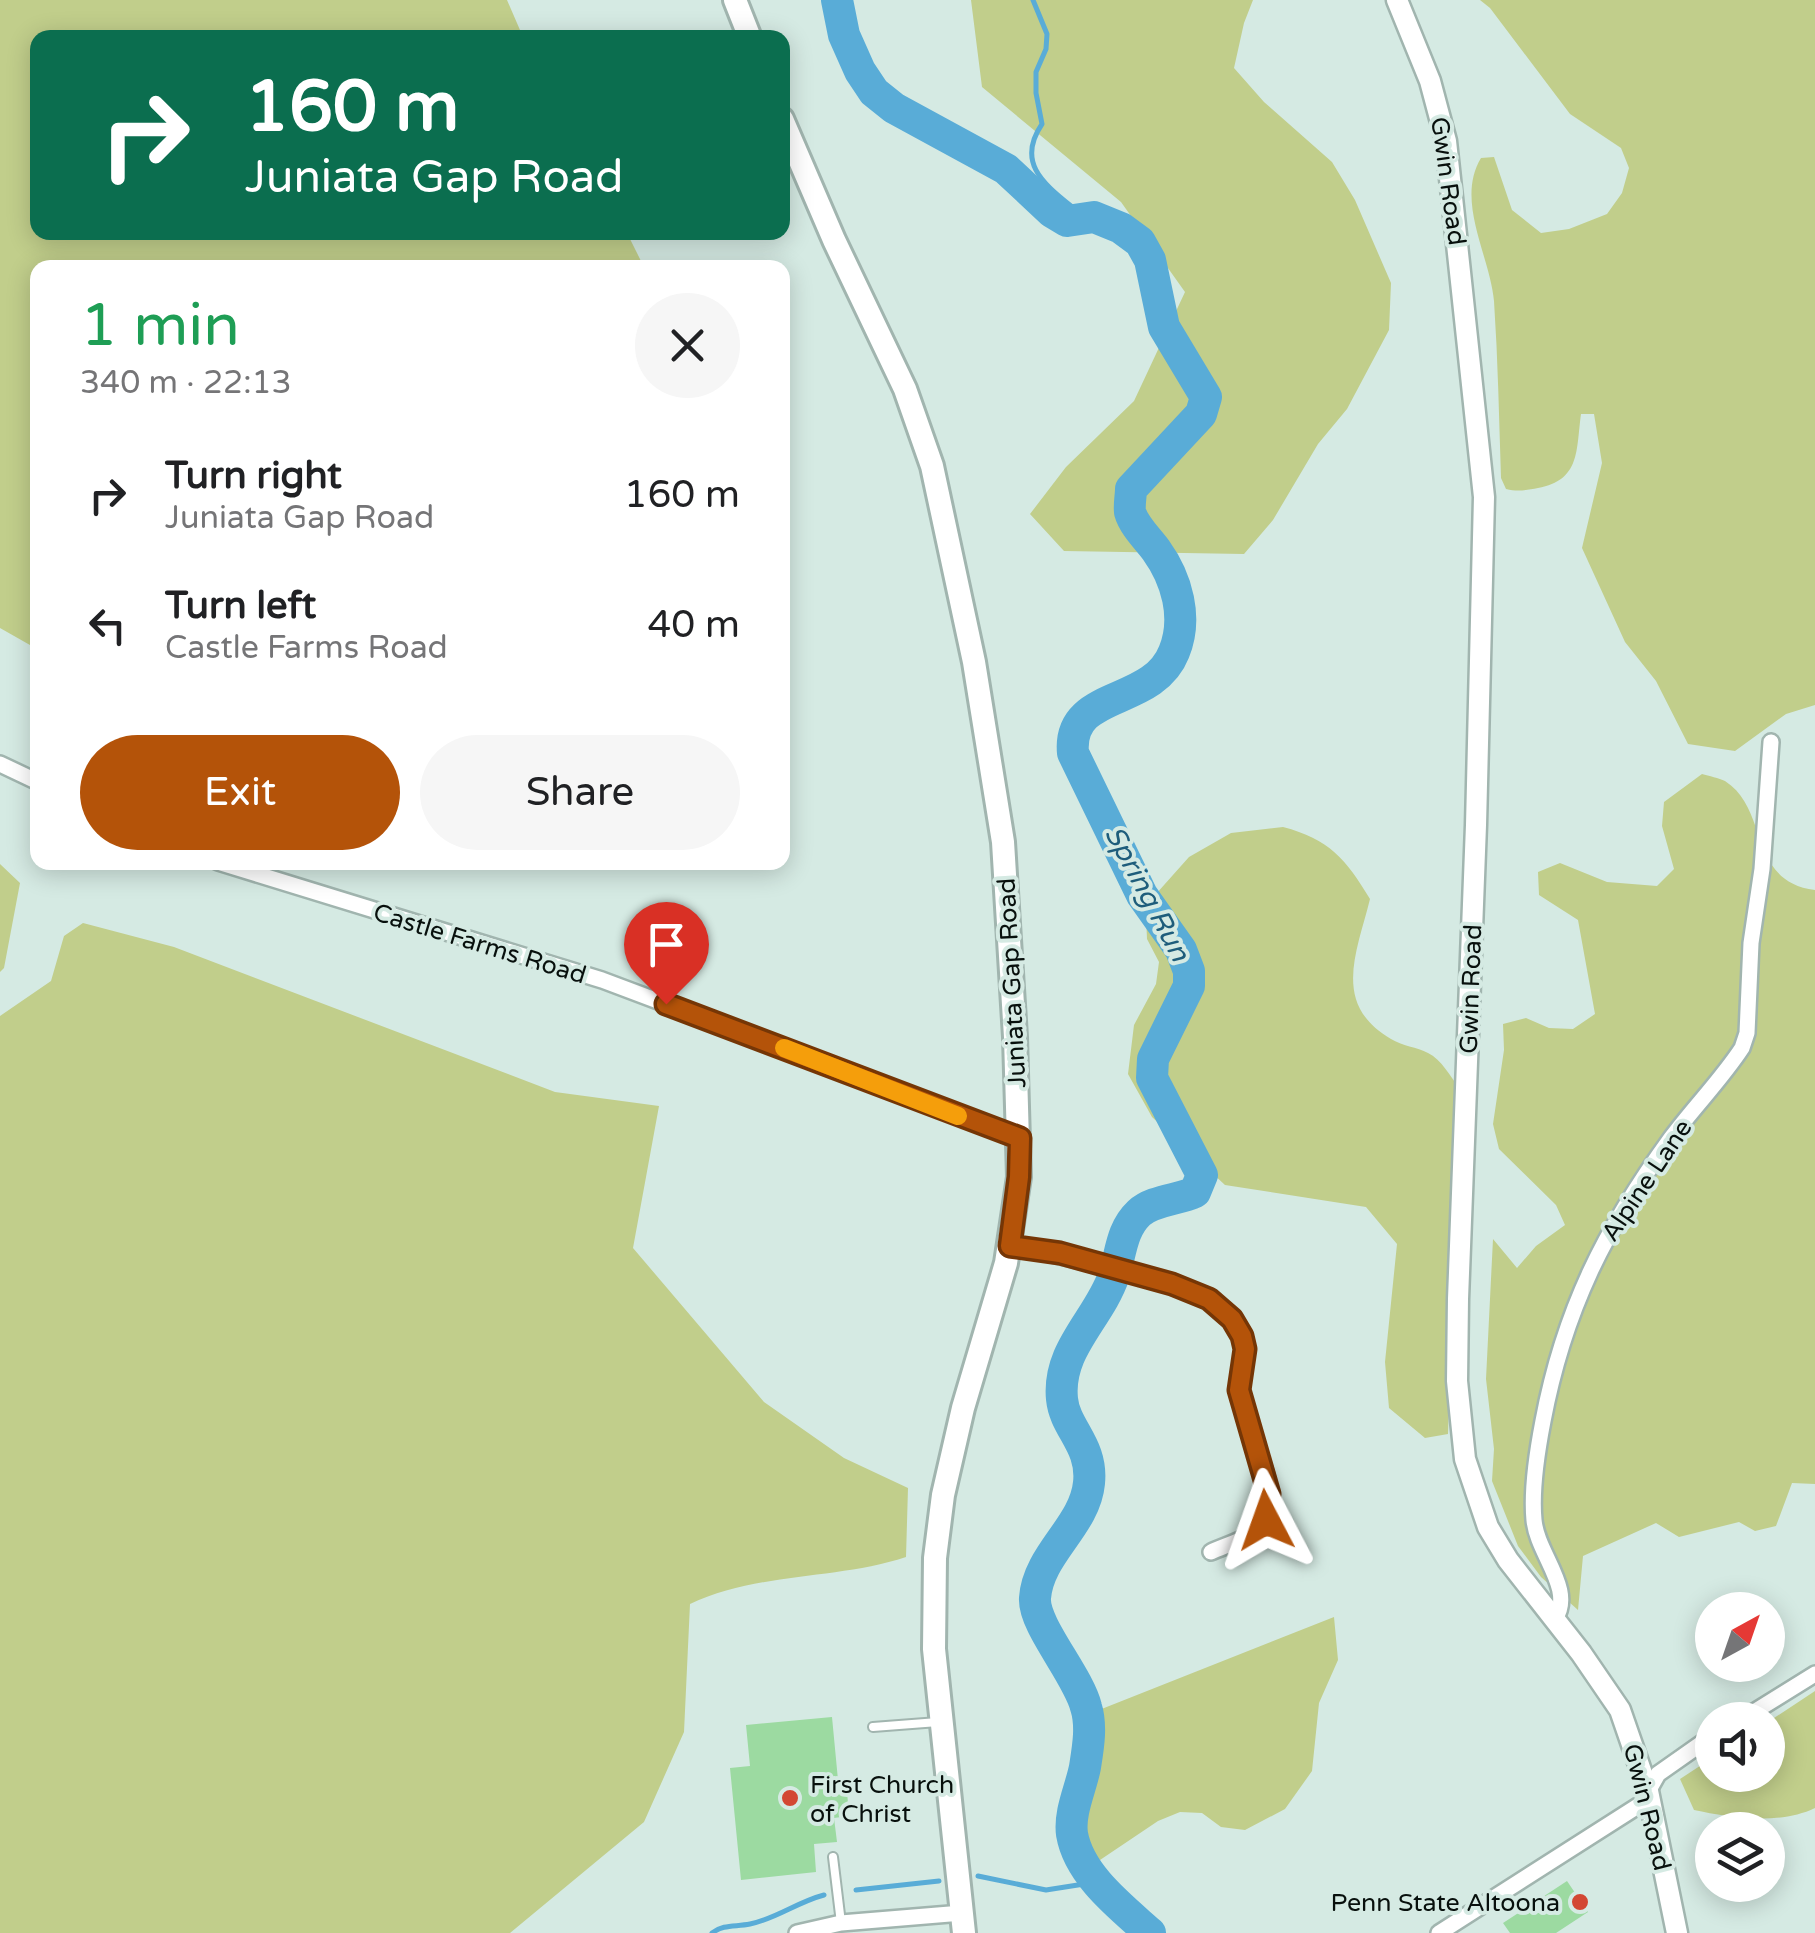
<!DOCTYPE html>
<meta charset="utf-8">
<style>
:root{--surface:#fff;--page:#f6f6f6;--text:#202124;--muted:#757577;--accent:#b45309}
body{margin:0;font-family:"Varela Round",sans-serif;background:var(--page);color:var(--text);height:100vh;display:flex;flex-direction:column;font-size:38px;white-space:nowrap}
*{box-sizing:border-box;margin:0}
p{font-size:32px;color:var(--muted)}
.icon{flex:none;width:55px;height:55px;fill:none;stroke:currentColor;stroke-width:2;stroke-linecap:round;stroke-linejoin:round}
.map{position:relative;flex:1;overflow:hidden}
.drawer{position:absolute;left:30px;top:260px;width:760px;height:610px;display:flex;flex-direction:column;background:var(--surface);border-radius:20px;box-shadow:0 5px 25px #0003}
.drawer>*{flex:none}
.hud{position:absolute;left:30px;top:30px;width:760px;height:210px;border-radius:20px;box-shadow:0 5px 25px #0003;background:#0b6e4f;color:#fff;overflow:hidden}
.needle{width:65px;rotate:40deg}
.fabs{position:absolute;left:1695px;top:1592px;display:grid;gap:20px}
.fabs a{display:grid;place-items:center;width:90px;height:90px;border-radius:50%;background:var(--surface);box-shadow:0 5px 25px #0003;font-size:50px}
.pin{position:absolute;display:grid;place-items:center;width:85px;height:85px;color:#fff;margin:-102px -42px;border-radius:50% 50% 50% 0;rotate:-45deg;box-shadow:0 0 10px #0007}
.pin .icon{rotate:45deg}
.me{position:absolute;width:110px;margin:-55px;rotate:356deg;stroke-linejoin:round;filter:drop-shadow(0 0 8px #0008)}
.turn{display:flex;align-items:center;gap:35px;height:210px;padding:0 50px;font-size:45px}
.turn .icon{width:130px;height:130px;stroke-width:2.5}
.turn b{display:block;font-size:70px;line-height:85px}
.round{display:grid;place-items:center;flex:none;width:105px;height:105px;border-radius:52px;background:var(--page)}
.summary{display:flex;align-items:center;justify-content:space-between;height:170px;padding:0 50px}
h1{font-size:60px;font-weight:600;line-height:75px;color:#1e9e55}
.primary-button{display:flex;gap:20px;margin-top:auto;padding:20px 50px}
.primary-button a{flex:1;height:115px;border-radius:60px;background:var(--accent);color:#fff;font-size:40px;font-weight:600;line-height:115px;text-align:center}
.primary-button a+a{background:var(--page);color:var(--text)}
ul{padding:0;list-style:none}
li{display:flex;align-items:center;gap:30px;height:130px;padding:0 50px}
li div{flex:1}
li b{display:block;font-size:38px}
li em{font-style:normal}
.map>svg:first-child{display:block}
.green{fill:#c1ce8b}
.lines{fill:none;stroke-linecap:round;stroke-linejoin:round}
.stream{stroke:#59acd7;stroke-width:5}
.river{stroke:#59acd7;stroke-width:32}
.building{fill:#9cdaa1}
.service-casing{stroke:#a1b5af;stroke-width:12}
.minor-casing{stroke:#a1b5af;stroke-width:20}
.tertiary-casing{stroke:#a1b5af;stroke-width:25}
.secondary-casing{stroke:#a1b5af;stroke-width:28}
.service{stroke:#fff;stroke-width:8}
.minor{stroke:#fff;stroke-width:15}
.tertiary{stroke:#fff;stroke-width:20}
.secondary{stroke:#fff;stroke-width:22}
.route-casing{stroke:#753606;stroke-width:25}
.route{stroke:#b45309;stroke-width:18}
.slow{stroke:#f59e0b;stroke-width:18}
.poi-dot{fill:#d34733;stroke:#d5eae3;stroke-width:4}
.labels{text-anchor:middle;stroke-width:8;stroke-linejoin:round;paint-order:stroke}
.street-label{font-size:25px;fill:#08100d;stroke:#d5eae3}
.poi-label{font-size:25px;fill:#08100d;stroke:#d5eae3;text-anchor:start}
.water-label{font-size:28px;font-style:italic;fill:#1e5d7b;stroke:#d5eae3}
</style>
<div class="map">
<svg width="1815" height="1933" viewBox="0 0 1815 1933">
<rect width="100%" height="100%" fill="#d5eae3"/>
<path class="green" d="M0,0h507l16,37 -485,1v194l589,1 17,34 -606,1 -1,381 -37,-21z
M971,0h282l-9,23 -10,45 30,34 68,60 23,38 36,83 -2,47 -42,79 -29,35 -45,76 -29,34 -180,-3 -34,-37 36,-47 68,-66 51,-109 -64,-90 -139,-115z
M1480,0h335v705l-29,9 -51,37 -47,-7 -32,-63 -31,-39 -43,-94 20,-85 -8,-49h-13c-5,36 0,66 -43,74 -11,2 -20,4 -32,1l-5,-11c-2,-59 -3,-118 -7,-177 -4,-45 -39,-100 -13,-143l13,-1 18,53 29,23 28,-4 38,-15 15,-21 7,-25 -8,-20 -51,-34 -80,-106z
M1702,774c7,2 17,4 23,7 45,29 22,100 90,109v594l-23,-1 -16,43 -21,5 -16,-9 -60,15 -23,-14 -73,33 -5,54 -37,-33 -23,-31 -26,-65 2,-32 -8,-70 7,-140 24,29 19,-22 29,-21 -9,-20 -57,-56 -6,-25 11,-74 -1,-26 23,-6 23,10 24,1 22,-15 -17,-94 -39,-25 -1,-23 22,-9 47,19 50,4 17,-17 -12,-43 2,-24z
M1283,827c46,12 63,32 87,72 -13,53 -39,105 21,140 11,7 26,8 37,14 13,6 23,24 31,35l-11,346 -23,4 -36,-30 -4,-46 12,-118 -31,-37 -141,-22 -73,-68 -24,-43 6,-49 22,-41 3,-22 -12,-23 -1,-24 10,-21 33,-37 42,-24z
M0,864l20,19 -16,85 -4,4z
M83,923l91,24 381,145 104,14 -26,142 131,154 80,56 64,30 -2,69c-69,23 -149,15 -216,47l-6,128 -40,90 -134,111h-510v-917l51,-35 13,-45z
M1334,1617l4,43 -19,43 -7,68 -27,38 -40,21 -24,-3 -19,-14 -22,-1 -22,9 -58,39 -20,-15c-4,-50 -9,-86 14,-133z
M1815,1691v117c-35,17 -84,10 -121,2l-14,-31 32,-21v17h56v-53z"/>
<g class="lines">
<path class="stream" d="M1033,0l14,34 -1,15 -10,23v21l6,31c-25,37 -1,58 29,82l-4,15
M978,1876l68,14 51,-8
M856,1890l83,-9
M712,1933c12,-9 23,-6 38,-9 26,-5 47,-22 74,-29"/>
<path class="river" d="M837,0l7,35 16,36 14,21 20,16 112,61 46,43 15,9 27,-4 27,11 19,14 10,18 14,67 42,70 -5,17 -70,75c0,6 -2,16 -1,23 4,14 18,27 26,38 21,29 32,68 18,102 -22,56 -107,37 -101,101l69,142 39,55 8,21v15l-36,73 -1,19 50,97 -7,17c-17,8 -42,8 -56,21 -18,17 -18,41 -25,62 -15,44 -57,74 -52,124 3,30 31,46 27,84 -4,43 -51,71 -54,115 -2,27 43,77 51,109 6,19 2,41 -1,60 -4,21 -16,45 -13,67 7,41 49,73 78,99"/>
</g>
<path class="building" d="M832,1717l6,63 8,-1 3,37 -15,2 3,24 -23,2 2,28 -75,8 -11,-112 20,-2 -4,-41z
M1567,1881l21,31 -32,21h-46l-7,-10z"/>
<g class="lines">
<defs>
<path id="service" d="M873,1727l65,-5
M833,1857l8,66"/>
<path id="minor" d="M0,764l38,18
M218,862l384,118 418,157
M1010,1247c41,5 79,16 119,26 26,7 56,12 80,26 13,8 29,24 34,39 6,20 -7,48 1,76 8,29 34,71 23,103 -7,19 -39,27 -56,35
M1555,1619c20,-30 -18,-65 -21,-99 -3,-31 3,-68 9,-99 21,-111 62,-192 128,-283 23,-31 50,-58 71,-90l5,-15 4,-90 11,-74 9,-127
M1741,1720l74,-46
M797,1933l44,-10 121,-10
M1439,1933l202,-129 17,-30 54,-38"/>
<path id="tertiary" d="M1397,0l33,81 16,60 38,356 -8,328 -18,474 -1,82 8,78 23,68 20,33 73,93 39,57 28,81 29,142"/>
<path id="secondary" d="M735,0l15,38
M782,119l52,121 71,149 27,77 42,196 29,180 12,195 4,140 -13,86 -43,145 -20,87 -8,63 -1,91 30,284"/>
</defs>
<use href="#service" class="service-casing"/>
<use href="#minor" class="minor-casing"/>
<use href="#tertiary" class="tertiary-casing"/>
<use href="#secondary" class="secondary-casing"/>
<use href="#service" class="service"/>
<use href="#minor" class="minor"/>
<use href="#tertiary" class="tertiary"/>
<use href="#secondary" class="secondary"/>
</g>
<g class="lines">
<defs>
<path id="route" d="M666,1004l354,134 -1,39 -9,69 50,7 112,31 37,15 23,20 10,17 3,13 -6,41 30,104 -3,26"/>
</defs>
<use href="#route" class="route-casing"/>
<use href="#route" class="route"/>
<path class="slow" d="M784,1048l174,68"/>
</g>
<g class="poi-dot">
<circle cx="790" cy="1798" r="10"/>
<circle cx="1580" cy="1902" r="10"/>
</g>
<g class="labels">
<g class="street-label">
<text transform="translate(1449 181) rotate(82)" y="9">Gwin Road</text>
<text transform="translate(480 943) rotate(17)" y="9">Castle Farms Road</text>
<text transform="translate(1011 983) rotate(-93)" y="9">Juniata Gap Road</text>
<text transform="translate(1470 989) rotate(-88)" y="9">Gwin Road</text>
<text transform="translate(1646 1180) rotate(-56)" y="9">Alpine Lane</text>
<text transform="translate(1648 1807) rotate(76)" y="9">Gwin Road</text>
</g>
<g class="poi-label">
<text x="810" y="1793">First Church<tspan x="810" dy="29">of Christ</tspan></text>
<text x="1560" y="1911" text-anchor="end">Penn State Altoona</text>
</g>
<g class="water-label">
<text transform="translate(1148 893) rotate(62)" y="10">Spring Run</text>
</g>
</g>
</svg>
<div class="fabs">
<a><svg class="needle" viewBox="-14 -14 28 28"><path d="M0-13l5 13h-10z" fill="#e53935"/><path d="M0 13l5-13h-10z" fill="#757577"/></svg></a>
<a><svg class="icon" aria-label="sound" viewBox="0 0 24 24"><path d="M4 9h4l5-4v14l-5-4H4zM17 9q2 3 0 6"/></svg></a>
<a><svg class="icon" aria-label="layers" viewBox="0 0 24 24"><path d="M12 4l9 5-9 5-9-5zM3 14l9 5 9-5"/></svg></a>
</div>
<div class="pin" style="left:666px;top:1004px;background:#d93025"><svg class="icon" aria-label="arrive" viewBox="0 0 24 24"><path d="M6 21V4h12l-3 4 3 4H6"/></svg></div>
<svg class="me" style="left:1266px;top:1520px" viewBox="-20 -20 40 40"><path d="M0-17L14 15 0 8-14 15z" fill="#b45309" stroke="#fff" stroke-width="4"/></svg>
<div class="hud">
<div class="turn"><svg class="icon" aria-label="right" viewBox="0 0 24 24"><path d="M7 20v-9h11M14 6l5 5-5 5"/></svg><div><b>160 m</b>Juniata Gap Road</div></div>
</div>
<section class="drawer">
<div class="summary"><div><h1>1 min</h1><p>340 m · 22:13</p></div><a class="round"><svg class="icon" aria-label="close" viewBox="0 0 24 24"><path d="M6 6l12 12M18 6L6 18"/></svg></a></div>
<ul>
<li><svg class="icon" aria-label="right" viewBox="0 0 24 24"><path d="M7 20v-9h11M14 6l5 5-5 5"/></svg><div><b>Turn right</b><p>Juniata Gap Road</p></div><em>160 m</em></li>
<li><svg class="icon" aria-label="left" viewBox="0 0 24 24"><path d="M17 20v-9H6M10 6l-5 5 5 5"/></svg><div><b>Turn left</b><p>Castle Farms Road</p></div><em>40 m</em></li>
</ul>
<div class="primary-button"><a>Exit</a><a>Share</a></div>
</section>
</div>
